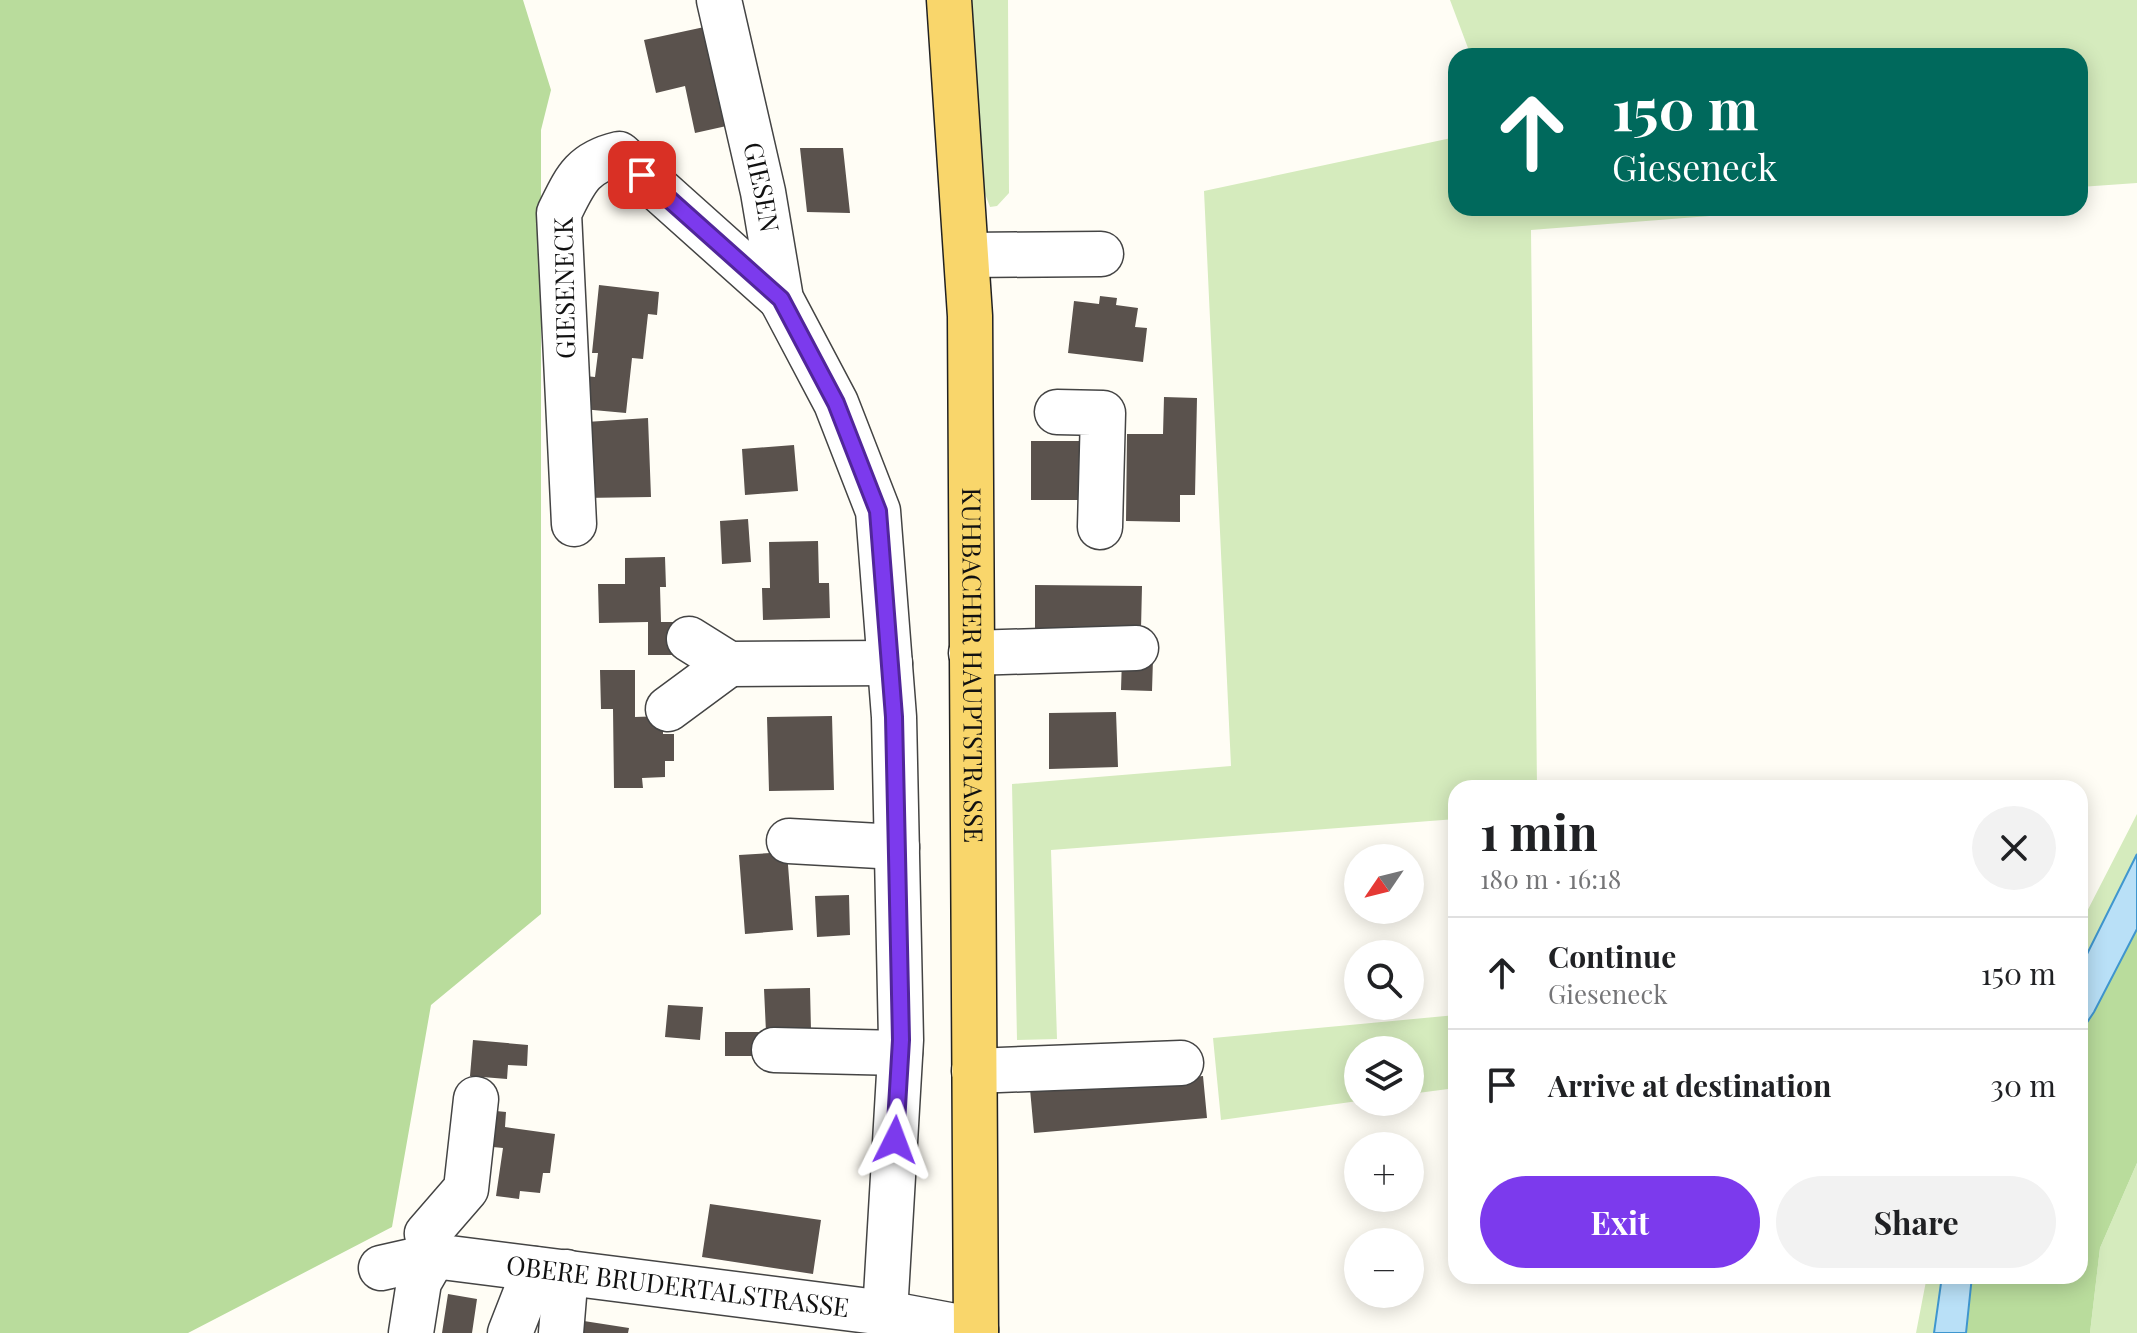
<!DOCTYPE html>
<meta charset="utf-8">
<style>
:root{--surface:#fff;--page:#f2f2f2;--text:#202124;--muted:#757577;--line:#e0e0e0;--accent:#7c3aed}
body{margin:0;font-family:"Playfair Display",serif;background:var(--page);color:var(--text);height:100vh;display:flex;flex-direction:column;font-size:30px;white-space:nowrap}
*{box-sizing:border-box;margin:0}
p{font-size:26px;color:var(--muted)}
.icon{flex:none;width:44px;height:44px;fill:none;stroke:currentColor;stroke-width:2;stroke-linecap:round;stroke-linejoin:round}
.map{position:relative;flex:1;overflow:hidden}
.side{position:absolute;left:1448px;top:780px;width:640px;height:504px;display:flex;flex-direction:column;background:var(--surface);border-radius:24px;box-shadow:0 4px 20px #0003}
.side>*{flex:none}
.guide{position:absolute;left:1448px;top:48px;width:640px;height:168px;border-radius:24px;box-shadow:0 4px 20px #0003;background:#00695c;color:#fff;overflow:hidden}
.needle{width:52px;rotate:235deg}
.tools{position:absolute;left:1344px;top:844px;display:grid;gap:16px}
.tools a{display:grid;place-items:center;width:80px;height:80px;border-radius:50%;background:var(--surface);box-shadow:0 4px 20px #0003;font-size:40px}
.pin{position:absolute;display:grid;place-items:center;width:68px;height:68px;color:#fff;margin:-34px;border-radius:16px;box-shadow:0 4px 12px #0006}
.me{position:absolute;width:88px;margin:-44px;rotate:3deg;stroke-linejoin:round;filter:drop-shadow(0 0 6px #0008)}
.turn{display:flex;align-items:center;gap:28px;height:168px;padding:0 32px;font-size:36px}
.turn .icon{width:104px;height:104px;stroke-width:2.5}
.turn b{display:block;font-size:56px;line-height:68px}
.round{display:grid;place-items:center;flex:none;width:84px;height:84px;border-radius:42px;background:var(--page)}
.head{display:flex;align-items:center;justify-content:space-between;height:136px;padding:0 32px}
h1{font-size:48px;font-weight:700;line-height:60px}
.cta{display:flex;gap:16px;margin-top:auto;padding:16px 32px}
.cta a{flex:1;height:92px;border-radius:48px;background:var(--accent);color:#fff;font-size:32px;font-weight:700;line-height:92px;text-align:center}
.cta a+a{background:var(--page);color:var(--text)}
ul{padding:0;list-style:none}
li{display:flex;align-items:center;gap:24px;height:112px;padding:0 32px;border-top:2px solid var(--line)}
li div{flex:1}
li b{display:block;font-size:30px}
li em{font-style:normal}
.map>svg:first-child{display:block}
.green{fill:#d5ebbd}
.forest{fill:#b9dc9c}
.water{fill:#b9e0f7;stroke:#3f96cf;stroke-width:2}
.building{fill:#5a524d}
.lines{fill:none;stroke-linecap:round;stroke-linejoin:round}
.minor-casing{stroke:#444;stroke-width:47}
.major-casing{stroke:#222;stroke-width:47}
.minor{stroke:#fff;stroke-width:44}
.major{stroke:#f9d66b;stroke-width:44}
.route-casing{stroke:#51269a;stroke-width:20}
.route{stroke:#7c3aed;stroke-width:14}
.labels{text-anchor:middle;stroke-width:8;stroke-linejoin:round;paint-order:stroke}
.street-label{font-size:26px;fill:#111;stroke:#fff}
</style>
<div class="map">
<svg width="2137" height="1333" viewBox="0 0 2137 1333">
<rect width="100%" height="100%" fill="#fffdf5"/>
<path class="green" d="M971,0h37l1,193 -12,13 -7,1 -6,-16z
M1450,0h687v183l-57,4v-131h-609z
M1456,137v71h357l-282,22 6,558h-81v31l-405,31 6,189 -40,1 -5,-256 219,-18 -27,-575z
M2137,814v40l-57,114v-43z
M1456,1015v73l-46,6v-44h-52v51l-137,19 -8,-82z
M2137,1163v170h-47l10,-85z
M1927,1276h15l-8,57h-18z"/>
<path class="forest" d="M0,0h523l28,90 -10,40v784l-110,91 -39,222 -204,106h-188z
M2137,929v234l-37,85 -10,85h-124l6,-57h108v-243l14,-21z"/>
<path class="water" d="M2137,854v75l-43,83 -14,21v-65z
M1942,1276h30l-6,57h-32z"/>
<path class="building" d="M709,26l22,99 -36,8 -10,-47 -29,7 -12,-53z
M800,148h43l7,65 -43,-1z
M599,285l60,7 -2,23 -9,-1 -5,45 -11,-1 -6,55 -44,-4 3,-33 10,1 3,-24h-6z
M1100,296l17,2 -1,7 22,3 -3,19 12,1 -4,34 -75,-9 6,-52 25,3z
M1164,397l33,1 -2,97h-15v27l-54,-1 1,-87h36z
M648,418l3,79 -69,1 4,-76z
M1031,441h56v59h-56z
M794,445l4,46 -53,4 -3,-46z
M748,519l3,43 -29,2 -2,-43z
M818,541l1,42h10l1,35 -67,2 -1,-32h8l-1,-46z
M665,557l1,30h-6l1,35h21v33h-34v-33l-49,1 -1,-39h27v-26z
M1035,585l107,1 -1,43 -106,4z
M1122,658l31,1 -1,32 -31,-1z
M600,670h35v47l28,-1v18h11v27h-9v16l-23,1 1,10h-29l-1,-79h-12z
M1116,712l2,55 -69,2v-56z
M832,716l2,74 -65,1 -2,-74z
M787,852l6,78 -48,4 -6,-79z
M849,895l1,40 -33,2 -2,-41z
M810,988l1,42 -46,26h-40v-24h41l-2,-43z
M668,1005l35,2 -3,33 -35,-3z
M473,1040l55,5 -1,21 -19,-1 -1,14 -37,-3z
M1203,1076l4,42 -173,15 -4,-44 48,-4 1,5 22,-1 -1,-7 32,1z
M486,1110l20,2 -1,15 50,7 -5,39h-7l-3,20 -20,-2 -1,8 -23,-3 7,-48 -20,-2z
M710,1204l111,16 -8,54 -111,-17z
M448,1294l29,5 -5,34h-30z
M571,1319l58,9 -1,5h-59z"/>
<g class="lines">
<defs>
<g id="minor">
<path id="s1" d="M719,0l44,192 18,107 55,104 42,108 16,206 7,323 -16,273"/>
<path d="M968,255l133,-1"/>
<path d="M1057,412l46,1 -3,114"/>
<path d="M574,524l-15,-311c16,-32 22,-50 60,-59l162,145"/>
<path d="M689,639l40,25 161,-1"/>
<path d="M971,653l165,-5"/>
<path d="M668,709l61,-45"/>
<path d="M789,841l108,6"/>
<path d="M774,1050l126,3"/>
<path d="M974,1071l207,-8"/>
<path id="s2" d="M381,1268l53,-12 451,57 91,17"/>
<path d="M411,1333l8,-51 15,-26 -7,-22 39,-45 10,-90"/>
<path d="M510,1333l25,-64"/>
<path d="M561,1333l5,-61"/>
</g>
<g id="major">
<path id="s3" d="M949,0l21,316 6,1017"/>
</g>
</defs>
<use href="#minor" class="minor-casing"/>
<use href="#major" class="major-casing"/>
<use href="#minor" class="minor"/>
<use href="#major" class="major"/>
</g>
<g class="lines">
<defs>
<path id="route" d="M642,175l139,124 55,104 42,108 16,206 7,323 -6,100"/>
</defs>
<use href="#route" class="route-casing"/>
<use href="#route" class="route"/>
</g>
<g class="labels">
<g class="street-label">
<text dy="9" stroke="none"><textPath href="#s1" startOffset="192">GIESEN</textPath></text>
<text transform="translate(565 288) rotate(-91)" y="9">GIESENECK</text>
<text dy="9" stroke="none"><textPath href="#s3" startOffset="666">KUHBACHER HAUPTSTRASSE</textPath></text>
<text dy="9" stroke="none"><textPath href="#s2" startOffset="300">OBERE BRUDERTALSTRASSE</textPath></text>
</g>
</g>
</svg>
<div class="tools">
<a><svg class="needle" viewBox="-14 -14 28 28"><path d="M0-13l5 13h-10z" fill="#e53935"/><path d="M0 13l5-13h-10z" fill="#757577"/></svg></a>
<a><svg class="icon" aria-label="search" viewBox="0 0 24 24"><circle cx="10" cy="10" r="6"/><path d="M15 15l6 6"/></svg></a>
<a><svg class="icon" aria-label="layers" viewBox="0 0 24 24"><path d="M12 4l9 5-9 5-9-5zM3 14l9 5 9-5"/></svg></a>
<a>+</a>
<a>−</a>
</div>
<div class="pin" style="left:642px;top:175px;background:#d93025"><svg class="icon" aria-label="arrive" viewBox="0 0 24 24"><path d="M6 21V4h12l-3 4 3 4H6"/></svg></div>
<svg class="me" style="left:895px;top:1140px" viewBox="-20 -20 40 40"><path d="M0-17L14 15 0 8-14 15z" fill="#7c3aed" stroke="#fff" stroke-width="4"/></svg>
<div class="guide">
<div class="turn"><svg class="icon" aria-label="ahead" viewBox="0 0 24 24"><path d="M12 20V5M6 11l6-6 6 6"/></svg><div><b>150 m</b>Gieseneck</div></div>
</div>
<section class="side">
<div class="head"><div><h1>1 min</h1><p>180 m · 16:18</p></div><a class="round"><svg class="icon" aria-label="close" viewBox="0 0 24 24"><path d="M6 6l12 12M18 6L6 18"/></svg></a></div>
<ul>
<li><svg class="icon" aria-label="ahead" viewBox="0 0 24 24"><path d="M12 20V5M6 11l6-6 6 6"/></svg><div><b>Continue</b><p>Gieseneck</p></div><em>150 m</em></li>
<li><svg class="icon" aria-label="arrive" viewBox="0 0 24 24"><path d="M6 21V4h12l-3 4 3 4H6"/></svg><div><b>Arrive at destination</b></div><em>30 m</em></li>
</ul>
<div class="cta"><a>Exit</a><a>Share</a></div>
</section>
</div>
